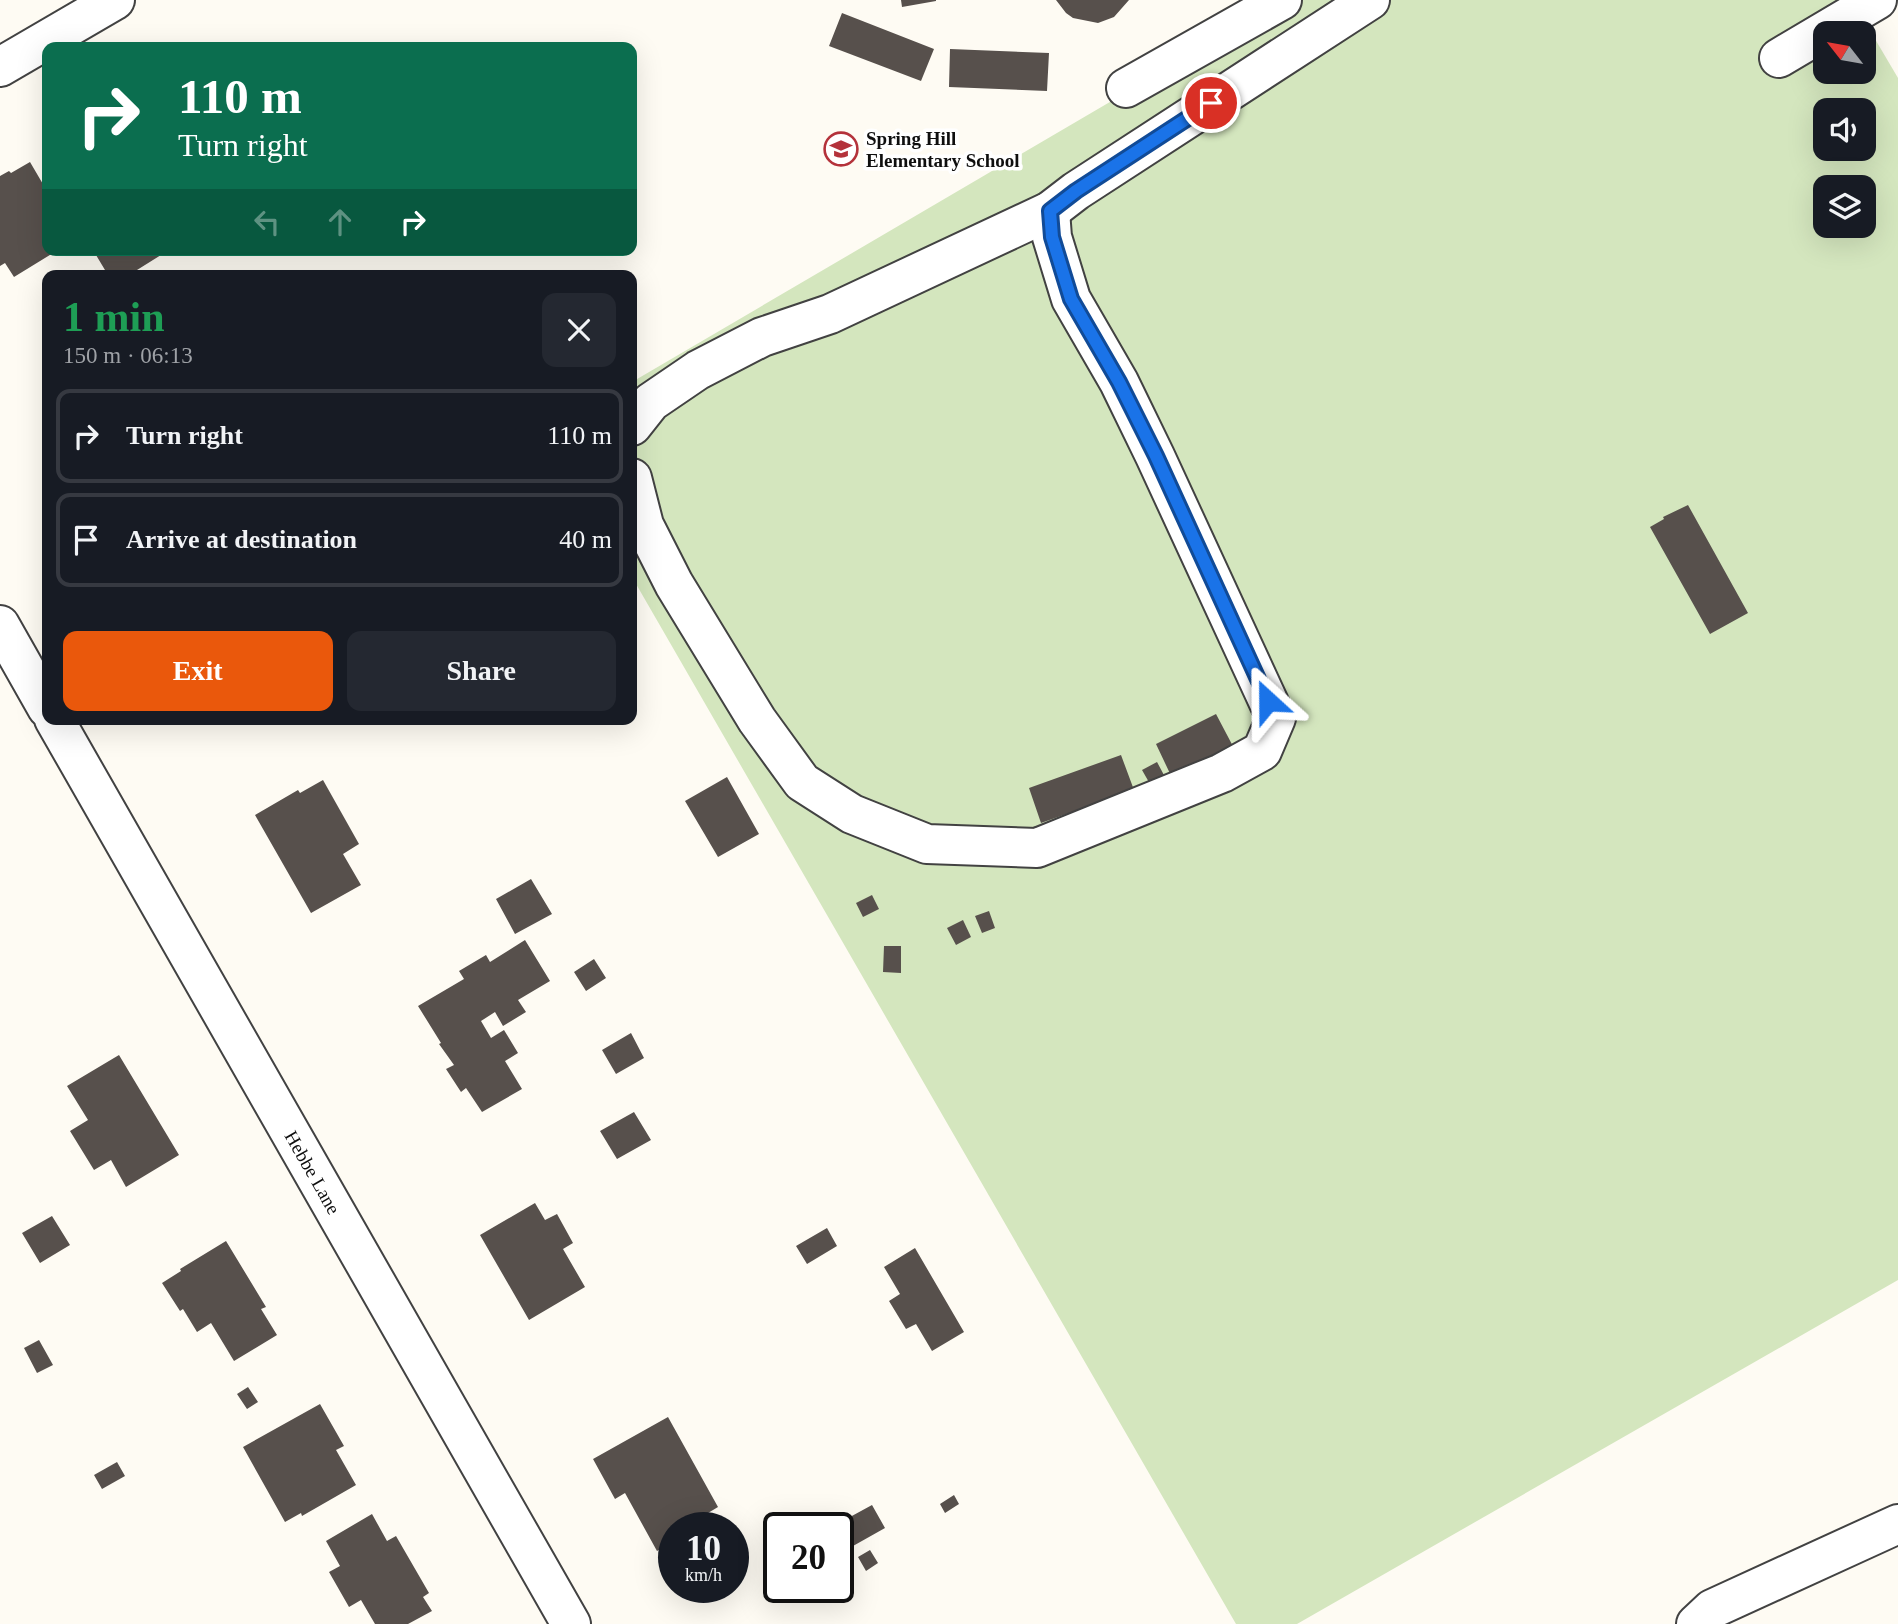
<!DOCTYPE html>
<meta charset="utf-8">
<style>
:root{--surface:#171b24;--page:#242831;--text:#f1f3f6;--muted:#9ea1a6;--line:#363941;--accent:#ea580c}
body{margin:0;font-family:Georgia,serif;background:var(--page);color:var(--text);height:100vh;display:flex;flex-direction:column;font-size:26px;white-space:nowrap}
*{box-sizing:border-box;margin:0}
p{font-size:23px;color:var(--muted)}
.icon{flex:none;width:38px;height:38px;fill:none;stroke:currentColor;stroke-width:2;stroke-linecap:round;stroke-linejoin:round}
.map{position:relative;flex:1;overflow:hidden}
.details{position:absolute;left:42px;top:270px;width:595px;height:455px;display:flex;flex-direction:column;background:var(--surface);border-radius:14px;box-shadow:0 7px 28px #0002}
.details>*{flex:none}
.banner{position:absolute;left:42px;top:42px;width:595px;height:214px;border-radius:14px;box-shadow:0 7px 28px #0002;background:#0b6e4f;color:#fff;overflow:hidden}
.needle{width:46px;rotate:301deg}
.controls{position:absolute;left:1813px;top:21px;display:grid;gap:14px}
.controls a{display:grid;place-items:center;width:63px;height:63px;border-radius:14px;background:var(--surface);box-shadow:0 7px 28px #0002;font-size:35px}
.speed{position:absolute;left:658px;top:1512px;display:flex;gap:14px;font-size:35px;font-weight:700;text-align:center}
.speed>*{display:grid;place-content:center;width:91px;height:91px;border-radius:50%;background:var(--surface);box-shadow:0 7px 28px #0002;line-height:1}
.speed small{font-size:18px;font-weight:400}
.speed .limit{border:4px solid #111;border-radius:10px;background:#fff;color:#111}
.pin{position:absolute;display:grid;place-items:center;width:60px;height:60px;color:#fff;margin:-30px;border:4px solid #fff;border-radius:50%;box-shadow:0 2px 7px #0007}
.me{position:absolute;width:77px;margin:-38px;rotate:336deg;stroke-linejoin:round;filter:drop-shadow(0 0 5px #0008)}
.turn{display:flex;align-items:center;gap:24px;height:147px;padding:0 21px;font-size:32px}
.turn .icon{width:91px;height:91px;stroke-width:2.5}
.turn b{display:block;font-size:49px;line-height:60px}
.lanes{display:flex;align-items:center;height:66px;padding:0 21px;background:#0003;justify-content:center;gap:35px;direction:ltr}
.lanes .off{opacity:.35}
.round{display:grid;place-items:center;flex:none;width:74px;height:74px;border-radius:14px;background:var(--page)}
.overview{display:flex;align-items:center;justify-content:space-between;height:119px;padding:0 21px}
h1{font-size:42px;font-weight:800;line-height:52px;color:#1e9e55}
.action{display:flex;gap:14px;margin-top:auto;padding:14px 21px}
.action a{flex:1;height:80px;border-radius:14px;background:var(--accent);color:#fff;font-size:28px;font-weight:800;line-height:80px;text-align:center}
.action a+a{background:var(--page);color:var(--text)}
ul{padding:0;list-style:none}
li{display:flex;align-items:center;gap:21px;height:94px;margin:0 14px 10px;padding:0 7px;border:4px solid var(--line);border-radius:14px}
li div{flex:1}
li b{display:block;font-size:26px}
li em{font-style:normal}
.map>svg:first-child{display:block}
.green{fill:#d4e6be;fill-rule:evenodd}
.building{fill:#57504c}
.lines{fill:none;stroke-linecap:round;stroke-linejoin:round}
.minor-casing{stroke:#424242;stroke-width:42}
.minor{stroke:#fff;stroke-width:38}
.route-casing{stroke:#114b97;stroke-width:18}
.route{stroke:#1a73e8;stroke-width:12}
.labels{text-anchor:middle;stroke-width:7;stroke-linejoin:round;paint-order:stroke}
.poi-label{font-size:19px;font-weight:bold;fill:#0f0f0f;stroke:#fff;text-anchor:start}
.street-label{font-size:19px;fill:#0f0f0f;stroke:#fff}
</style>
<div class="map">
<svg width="1898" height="1624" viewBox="0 0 1898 1624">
<rect width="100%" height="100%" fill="#fefbf3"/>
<path class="green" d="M1284,0h568l46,78v1202l-601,344h-61l-604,-1047v-195zM1825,33h39v39h-39zM1825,110h39v39h-39zM1825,187h39v39h-39z"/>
<path class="building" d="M901,0h35v1l-34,6z
M1056,0h73l-15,17 -16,6 -25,-5 -7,-5z
M842,13l92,36 -13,32 -92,-35z
M950,49l99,4 -2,38 -98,-4z
M30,162l17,29v59h11l-44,27 -9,-14 -5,3v-90l9,-5 2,2z
M93,250h76l-40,25h-21z
M1688,505l60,108 -38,21 -60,-107 14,-8 -1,-2z
M1216,714l20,38 -62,30 -18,-38z
M1121,755l13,35 -93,33 -12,-35z
M1157,762l8,15 -15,7 -8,-14z
M727,777l32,57 -41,23 -33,-56z
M323,780l36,64 -16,10 18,31 -50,28 -56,-98 43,-25 2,3z
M531,879l21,35 -37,20 -19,-35z
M872,895l7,14 -16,8 -7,-14z
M989,911l6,17 -13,5 -7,-17z
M963,920l8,17 -15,8 -9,-17z
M525,940l25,41 -32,19 8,12 -23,14 -8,-14 -14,9 10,17 13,-8 14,23 -13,8 17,28 -40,23 -16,-24 -5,4 -15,-23 8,-4 -15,-21 2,-1 -23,-37 46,-27 -5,-8 27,-16 4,7z
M884,946h17v27l-18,-1z
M594,959l12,19 -20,13 -12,-19z
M631,1033l13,25 -28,16 -14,-24z
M119,1055l60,100 -53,32 -15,-27 -17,10 -24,-39 18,-11 -21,-34z
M634,1112l17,28 -34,19 -17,-28z
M535,1203l10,17 12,-6 16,29 -10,6 22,38 -56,33 -49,-85z
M52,1216l18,29 -30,18 -18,-30z
M827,1228l10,18 -30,18 -11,-18z
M226,1241l40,66 -5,2 16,26 -43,26 -23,-38 -14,9 -14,-23 -3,2 -18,-28 19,-12 -1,-2z
M915,1248l49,84 -32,19 -16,-27 -10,5 -17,-28 11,-7 -16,-27z
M39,1340l14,25 -16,8 -13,-25z
M248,1387l10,15 -11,7 -10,-15z
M320,1404l24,42 -8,4 20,35 -54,31 -1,-3 -16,9 -42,-75z
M668,1417l50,90 -15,9 4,7 -9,5h-24v13l-17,10 -32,-58 -10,6 -22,-40z
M117,1462l8,14 -23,13 -8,-14z
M954,1495l5,9 -14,9 -5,-9z
M872,1505l13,23 -32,18 -14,-23z
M372,1514l15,27 9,-5 33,57 -6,4 9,14 -24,13h-33l-14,-24 -12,7 -20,-35 11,-6 -14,-25z
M870,1550l8,13 -12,8 -8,-14z
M843,1567l7,13 -12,7v-17z"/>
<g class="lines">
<defs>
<g id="minor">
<path d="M1779,58l98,-58"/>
<path d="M0,67l115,-67"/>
<path d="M1126,88l156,-88"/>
<path d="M632,426l19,-24 47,-32 64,-33 68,-23 220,-103 26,-20 294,-191"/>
<path d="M632,478l12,47 30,59 83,136 45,62 50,32 75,30 110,4 185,-75 40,-22 14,-33 -121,-262 -36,-74 -48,-83 -19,-62 -2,-26"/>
<path d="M0,625l47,83"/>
<path id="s1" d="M54,719l517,905"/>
<path d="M1696,1624l16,-15 186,-85"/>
</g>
</defs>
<use href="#minor" class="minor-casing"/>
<use href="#minor" class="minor"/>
</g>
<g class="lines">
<defs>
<path id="route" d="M1211,103l-135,88 -26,20 2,26 19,62 48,83 37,74 112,245"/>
</defs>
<use href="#route" class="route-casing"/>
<use href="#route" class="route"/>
</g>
<defs>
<symbol id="school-ring" viewBox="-11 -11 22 22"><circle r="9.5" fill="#fff" stroke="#b4323b" stroke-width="1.5"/><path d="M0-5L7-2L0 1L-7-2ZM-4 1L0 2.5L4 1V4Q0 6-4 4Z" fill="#b4323b"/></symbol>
</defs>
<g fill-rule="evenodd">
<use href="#school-ring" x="822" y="130" width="38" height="38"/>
</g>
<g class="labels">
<g class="poi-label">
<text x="866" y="145">Spring Hill<tspan x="866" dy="22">Elementary School</tspan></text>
</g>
<g class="street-label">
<text dy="7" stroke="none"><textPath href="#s1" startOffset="522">Hebbe Lane</textPath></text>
</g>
</g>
</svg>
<div class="controls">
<a><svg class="needle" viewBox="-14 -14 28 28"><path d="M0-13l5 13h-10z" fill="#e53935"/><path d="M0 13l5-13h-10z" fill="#9ea1a6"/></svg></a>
<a><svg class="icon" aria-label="sound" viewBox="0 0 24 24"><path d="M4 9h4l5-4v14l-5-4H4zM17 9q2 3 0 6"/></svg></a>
<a><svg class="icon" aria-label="layers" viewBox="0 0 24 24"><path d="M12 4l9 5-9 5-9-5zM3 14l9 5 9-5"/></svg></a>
</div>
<div class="speed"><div>10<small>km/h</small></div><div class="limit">20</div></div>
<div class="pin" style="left:1211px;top:103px;background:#d93025"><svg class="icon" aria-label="arrive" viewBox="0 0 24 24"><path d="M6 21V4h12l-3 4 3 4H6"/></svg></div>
<svg class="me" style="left:1268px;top:701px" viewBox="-20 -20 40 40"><path d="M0-17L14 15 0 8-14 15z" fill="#1a73e8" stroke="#fff" stroke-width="4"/></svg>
<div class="banner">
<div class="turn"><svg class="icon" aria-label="right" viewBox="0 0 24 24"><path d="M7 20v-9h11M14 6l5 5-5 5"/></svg><div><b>110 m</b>Turn right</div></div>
<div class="lanes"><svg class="icon off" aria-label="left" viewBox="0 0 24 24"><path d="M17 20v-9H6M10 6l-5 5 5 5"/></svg><svg class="icon off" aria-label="ahead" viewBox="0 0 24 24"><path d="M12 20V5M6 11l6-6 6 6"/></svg><svg class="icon" aria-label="right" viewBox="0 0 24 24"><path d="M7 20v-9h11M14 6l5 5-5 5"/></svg></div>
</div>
<section class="details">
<div class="overview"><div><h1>1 min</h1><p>150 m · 06:13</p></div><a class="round"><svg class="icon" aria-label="close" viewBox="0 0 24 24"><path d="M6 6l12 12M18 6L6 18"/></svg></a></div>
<ul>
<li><svg class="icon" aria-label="right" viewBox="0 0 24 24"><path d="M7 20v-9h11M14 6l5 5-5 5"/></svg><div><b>Turn right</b></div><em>110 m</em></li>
<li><svg class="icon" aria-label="arrive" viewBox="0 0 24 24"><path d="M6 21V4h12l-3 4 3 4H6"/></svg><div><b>Arrive at destination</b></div><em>40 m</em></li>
</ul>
<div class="action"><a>Exit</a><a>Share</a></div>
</section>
</div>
